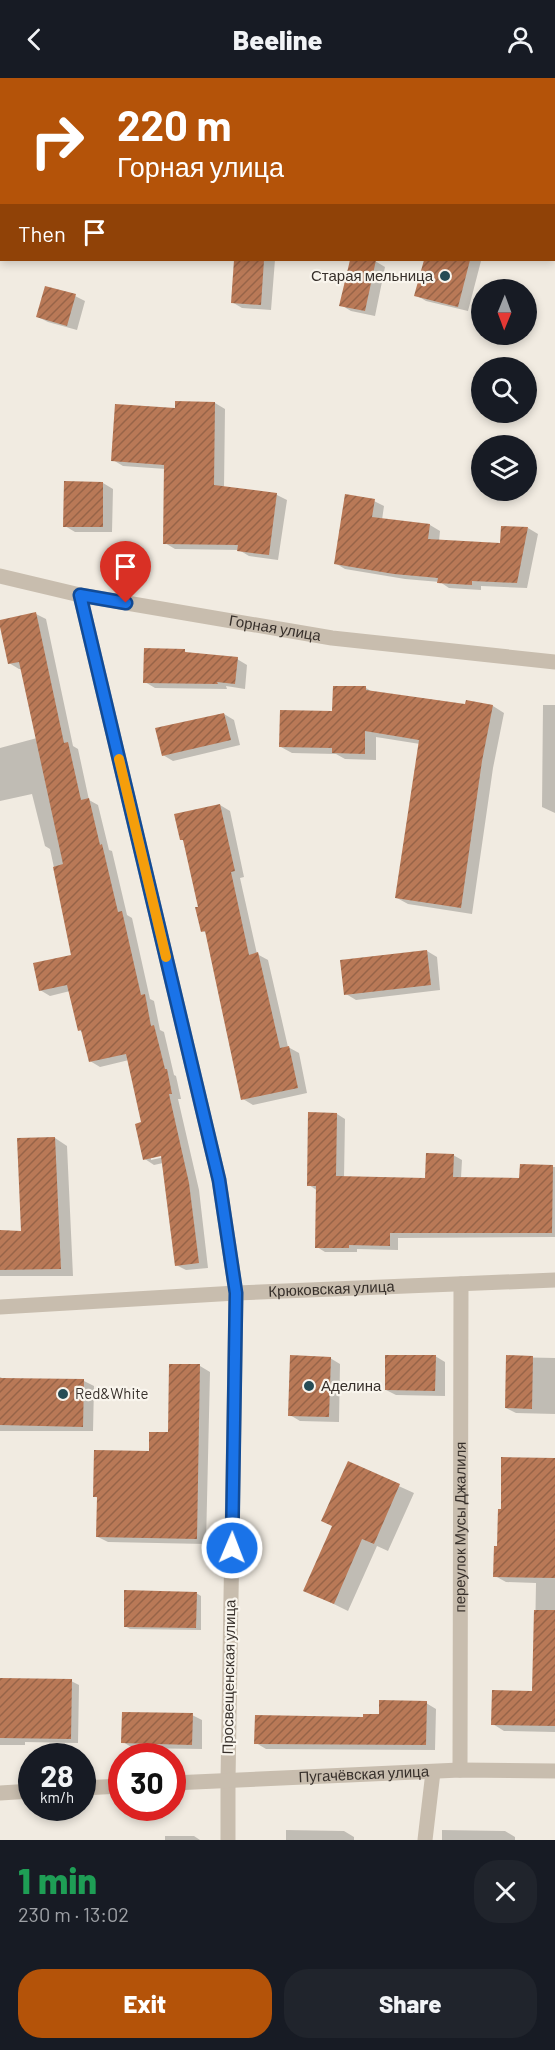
<!DOCTYPE html>
<meta charset="utf-8">
<style>
:root{--surface:#171b24;--page:#20242c;--text:#f1f3f6;--muted:#9ea1a6;--accent:#b45309}
body{margin:0;font-family:Barlow,sans-serif;background:var(--page);color:var(--text);height:100vh;display:flex;flex-direction:column;font-size:22px;white-space:nowrap}
*{box-sizing:border-box;margin:0}
p{font-size:20px;color:var(--muted)}
.icon{flex:none;width:33px;height:33px;fill:none;stroke:currentColor;stroke-width:2;stroke-linecap:round;stroke-linejoin:round}
.map{position:relative;height:1762px;overflow:hidden}
.drawer{display:flex;flex-direction:column;background:var(--surface);flex:1}
.drawer>*{flex:none}
.top-card{position:absolute;left:0px;top:0px;width:555px;height:183px;box-shadow:0 3px 9px #0003;background:#b45309;color:#fff;overflow:hidden}
.needle{width:39px;rotate:181deg}
.fabs{position:absolute;left:471px;top:201px;display:grid;gap:12px}
.fabs a{display:grid;place-items:center;width:66px;height:66px;border-radius:50%;background:var(--surface);box-shadow:0 3px 9px #0003;font-size:30px}
.speed{position:absolute;left:18px;top:1665px;display:flex;gap:12px;font-size:30px;font-weight:700;text-align:center}
.speed>*{display:grid;place-content:center;width:78px;height:78px;border-radius:50%;background:var(--surface);box-shadow:0 3px 9px #0003;line-height:1}
.speed small{font-size:15px;font-weight:400}
.speed .limit{border:9px solid #d22;background:#fff;color:#111}
.pin{position:absolute;display:grid;place-items:center;width:51px;height:51px;color:#fff;margin:-62px -26px;border-radius:50% 50% 50% 0;rotate:-45deg;box-shadow:0 0 6px #0007}
.pin .icon{rotate:45deg}
.me{position:absolute;width:66px;margin:-33px;rotate:1deg;stroke-linejoin:round;filter:drop-shadow(0 0 4px #0008)}
.turn{display:flex;align-items:center;gap:21px;height:126px;padding:0 18px;font-size:27px}
.turn .icon{width:78px;height:78px;stroke-width:2.5}
.turn b{display:block;font-size:42px;line-height:51px}
.then{display:flex;align-items:center;height:57px;padding:0 18px;background:#0003;gap:12px;font-size:22px}
.round{display:grid;place-items:center;flex:none;width:63px;height:63px;border-radius:24px;background:var(--page)}
.overview{display:flex;align-items:center;justify-content:space-between;height:102px;padding:0 18px}
h1{font-size:36px;font-weight:800;line-height:45px;color:#1e9e55}
.action{display:flex;gap:12px;margin-top:auto;padding:12px 18px}
.action a{flex:1;height:69px;border-radius:24px;background:var(--accent);color:#fff;font-size:24px;font-weight:800;line-height:69px;text-align:center}
.action a+a{background:var(--page);color:var(--text)}
header{display:flex;justify-content:space-between;align-items:center;height:78px;padding:0 18px;background:var(--surface);font-size:27px;font-weight:800}
.map>svg:first-child{display:block}
.shadow{fill:#0003;fill-rule:evenodd}
.building{fill:url(#building-hatch)}
.lines{fill:none;stroke-linecap:round;stroke-linejoin:round}
.service{stroke:#c8bdae;stroke-width:15}
.minor{stroke:#c8bdae;stroke-width:15}
.tertiary{stroke:#c8bdae;stroke-width:15}
.route-casing{stroke:#114b97;stroke-width:15}
.route{stroke:#1a73e8;stroke-width:10}
.slow{stroke:#f59e0b;stroke-width:10}
.poi-dot{fill:#254c55;stroke:#f9f5ed;stroke-width:2}
.labels{text-anchor:middle;stroke-width:4.5;stroke-linejoin:round;paint-order:stroke}
.poi-label{font-size:15px;fill:#37302b;stroke:#f9f5ed;text-anchor:start}
.street-label{font-size:15px;fill:#37302b;stroke:#f9f5ed}
</style>
<header><svg class="icon" aria-label="back" viewBox="0 0 24 24"><path d="M15 5l-7 7 7 7"/></svg>Beeline<svg class="icon" aria-label="person" viewBox="0 0 24 24"><circle cx="12" cy="8" r="4"/><path d="M4 21q1-7 8-7t8 7"/></svg></header>
<div class="map">
<svg width="555" height="1762" viewBox="0 0 555 1762">
<defs>
<pattern id="building-hatch" width="6" height="6" patternUnits="userSpaceOnUse" patternTransform="scale(1.5)"><rect width="6" height="6" fill="#b97957"/><path d="M-1 1l2-2M0 6l6-6M5 7l2-2" fill="none" stroke="#976448"/></pattern>
</defs>
<rect width="100%" height="100%" fill="#f1ebe1"/>
<path class="shadow" d="M458,0h97v32l-1,-1v-29h-93z
M235,182h40l-4,50 -29,-2 -10,-6z
M351,182l24,1 10,6 -10,49 -24,-5 -10,-6z
M426,182h52l3,1 -13,50 -42,-10 -10,-6z
M75,218l10,5 -8,29 -29,-8 -10,-5z
M215,325l10,6 -1,79 53,7 10,5 -9,60 -29,-4 -10,-6 -64,-1 -10,-6 1,-74 -43,-3 -10,-6 63,-50z
M103,405l10,6 -1,43h-37l-10,-6z
M374,423l10,5 -2,14 48,5 10,6 -1,10 63,4 26,-17 10,6 -11,54 -46,-2v4l-32,-2 -9,-6 -35,-3 -60,-10 -10,-6z
M36,536l10,5 27,127 5,3 11,51 9,5 11,45 3,1 15,64 5,3 18,81 4,2 6,29 4,2 10,43 2,1 5,23h-3l21,91 9,78 -22,2 -10,-5 -13,-102 -9,2 -9,-6 -2,-35 -14,-64 -29,7 -10,-6 -6,-28 -5,-3 -9,-39 -20,5 -10,-6 33,-34 -23,-107 -5,-3 -13,-52 -32,7v-53l37,-10 -15,-69h-3l-10,-6zM168,1075l1,3 -18,4v-3z
M184,573l6,3 47,5 10,6 -2,24 -19,-3 1,3 -72,-1 -10,-6z
M366,610l8,5 93,13h26l11,7 -11,55 -21,146 -64,-10 -11,-6 23,-154 -44,-7v23l-31,-1 -9,-5 -44,-1 -11,-6 53,-35z
M543,627h12v108l-13,-6z
M224,636l10,6 6,25 -67,16 -10,-6z
M220,727l10,6 14,66 -4,1 17,76 11,6 20,87 11,6 8,40 -54,12 -10,-6 -36,-166 -5,-2 -2,-23 -16,-67 -3,-2z
M427,873l10,6 3,33 -84,10 -10,-6z
M337,1036l8,5 -1,59 83,1 26,-24 9,5 -1,18 60,1v-13l34,1v70l-157,1v12l-41,-1v3h-32l-8,-5 1,-56 -9,-6z
M55,1060l12,8 6,130h-73v-44h22z
M435,1278l10,6v34l-49,-1 -10,-5z
M507,1279l48,1v56l-39,-1 -10,-5z
M330,1280l10,6 -1,58 -39,-1 -10,-6z
M200,1288l10,6 -4,172 -98,-2 -10,-5v-39l-4,-2 57,-44 18,-18z
M0,1299l4,2 80,2 10,5 -1,45h-93z
M555,1382v272l-51,-1 -11,-7 41,-31 2,-110 -30,-1 -11,-6 4,-28z
M348,1385l66,30 -26,58 -11,-5 -29,65 -43,-21 28,-64z
M196,1515l5,3v34l-71,-1 -5,-3z
M0,1601l71,2 8,4 -1,58 -53,-1v3h-25z
M426,1625l10,6 -1,41 -169,-1 -10,-6 125,-28z
M192,1637l10,5v29l-69,-1 -10,-6z
M286,1752l58,1 10,6v3h-68z
M442,1752l63,1 10,6v3h-73z
M165,1758h29l6,4h-35z"/>
<path class="building" d="M234,182h30l-3,45 -30,-2z
M350,182h26l-11,51 -26,-5z
M424,182h46l-12,47 -44,-11z
M45,208l31,8 -9,32 -31,-9z
M175,323l40,1 -1,83 63,8 -8,62 -32,-4 1,-6 -75,-1 1,-79 -53,-4 4,-57 60,4z
M64,403l39,1v45h-40z
M345,416l30,5 -3,18 58,7 -2,15 72,4 1,-17 27,1 -11,56 -45,-2v4l-35,-2 1,-5 -44,-4 -60,-10z
M36,534l28,131 4,-1 13,58 8,-2 11,47 2,-1 16,68 4,-1 19,84 4,-1 6,32 3,-1 11,44h2l5,25h-3l20,89 10,80 -24,3 -14,-110 -18,4 -8,-36 6,-2 -15,-68 -37,8 -8,-32 -3,1 -11,-46 -28,6 -6,-28 38,-8 -18,-88 10,-3 -44,-202 -11,2 -8,-37v-7z
M144,570l41,1v3l53,5 -3,27 -18,-2 1,2 -75,-1z
M333,608h33v4l99,14 1,-4 27,5 -11,56 -21,147 -66,-10 24,-158 -54,-9v23l-33,-1v-5l-53,-1 1,-37 52,1z
M224,635l7,27 -69,16 -7,-28z
M220,726l15,67 -4,1 18,83 9,-3 22,96 9,-2 9,42 -57,12 -36,-169 -4,1 -6,-25h3l-15,-67h-3l-6,-26z
M427,872l4,35 -87,10 -4,-35z
M308,1034l29,1 -1,63 89,2 1,-25 28,1 -1,23 66,1 1,-14 33,1 -1,68h-162v13l-41,-1v3h-34l1,-62h-9z
M55,1059l6,132 -61,1v-40l21,1 -4,-93z
M290,1277l41,2 -2,60 -41,-1z
M385,1277h51l-1,36 -50,-1z
M506,1277l27,1 -1,53 -27,-1z
M169,1286h31l-3,175 -101,-2 1,-40h-4l1,-47 55,1v-19h19z
M0,1300l84,1 -1,48 -83,-2z
M501,1379l54,1v120l-62,-1 1,-31h3l1,-37h3z
M348,1383l52,23 -26,60 -12,-5 -28,65 -31,-13 29,-65 -11,-5z
M124,1512l73,2 -1,36 -72,-1z
M534,1532h21v116l-64,-1 1,-35 40,1z
M0,1600l72,1 -1,60 -71,-1z
M379,1622l48,1 -1,44 -172,-1 1,-29 108,2v-3h16z
M122,1634l71,1 -1,32 -71,-2z"/>
<g class="lines">
<path class="service" d="M0,136h2"/>
<g class="minor">
<path id="s1" d="M0,498l80,19 252,43 223,24"/>
<path d="M80,517l139,585 17,113 -8,487v60"/>
<path id="s2" d="M460,1692l1,-486"/>
<path id="s3" d="M172,1705l288,-13 95,1"/>
<path d="M82,1710l40,-2"/>
<path d="M0,1715l32,-2"/>
<path d="M425,1762l8,-68"/>
</g>
<path class="tertiary" id="s4" d="M0,1229l236,-14 319,-13"/>
</g>
<g class="lines">
<defs>
<path id="route" d="M126,525l-46,-8 139,585 17,113 -4,255"/>
</defs>
<use href="#route" class="route-casing"/>
<use href="#route" class="route"/>
<path class="slow" d="M119,681l47,198"/>
</g>
<g class="poi-dot">
<circle cx="445" cy="198" r="6"/>
<circle cx="309" cy="1308" r="6"/>
<circle cx="63" cy="1316" r="6"/>
</g>
<g class="labels">
<g class="poi-label">
<text x="433" y="203" text-anchor="end">Старая мельница</text>
<text x="321" y="1313">Аделина</text>
<text x="75" y="1321">Red&amp;White</text>
</g>
<g class="street-label">
<text dy="5" stroke="none"><textPath href="#s1" startOffset="280">Горная улица</textPath></text>
<text dy="5" stroke="none"><textPath href="#s4" startOffset="332">Крюковская улица</textPath></text>
<text dy="5" stroke="none"><textPath href="#s2" startOffset="243">переулок Мусы Джалиля</textPath></text>
<text transform="translate(229 1599) rotate(-89)" y="5">Просвещенская улица</text>
<text dy="5" stroke="none"><textPath href="#s3" startOffset="192">Пугачёвская улица</textPath></text>
</g>
</g>
</svg>
<div class="fabs">
<a><svg class="needle" viewBox="-14 -14 28 28"><path d="M0-13l5 13h-10z" fill="#e53935"/><path d="M0 13l5-13h-10z" fill="#9ea1a6"/></svg></a>
<a><svg class="icon" aria-label="search" viewBox="0 0 24 24"><circle cx="10" cy="10" r="6"/><path d="M15 15l6 6"/></svg></a>
<a><svg class="icon" aria-label="layers" viewBox="0 0 24 24"><path d="M12 4l9 5-9 5-9-5zM3 14l9 5 9-5"/></svg></a>
</div>
<div class="speed"><div>28<small>km/h</small></div><div class="limit">30</div></div>
<div class="pin" style="left:126px;top:525px;background:#d93025"><svg class="icon" aria-label="arrive" viewBox="0 0 24 24"><path d="M6 21V4h12l-3 4 3 4H6"/></svg></div>
<svg class="me" style="left:232px;top:1470px" viewBox="-20 -20 40 40"><circle r="17" fill="#1a73e8" stroke="#fff" stroke-width="3"/><path d="M0-11L8 9 0 5-8 9z" fill="#fff"/></svg>
<div class="top-card">
<div class="turn"><svg class="icon" aria-label="right" viewBox="0 0 24 24"><path d="M7 20v-9h11M14 6l5 5-5 5"/></svg><div><b>220 m</b>Горная улица</div></div>
<div class="then">Then<svg class="icon" aria-label="arrive" viewBox="0 0 24 24"><path d="M6 21V4h12l-3 4 3 4H6"/></svg></div>
</div>
</div>
<section class="drawer">
<div class="overview"><div><h1>1 min</h1><p>230 m · 13:02</p></div><a class="round"><svg class="icon" aria-label="close" viewBox="0 0 24 24"><path d="M6 6l12 12M18 6L6 18"/></svg></a></div>
<div class="action"><a>Exit</a><a>Share</a></div>
</section>
